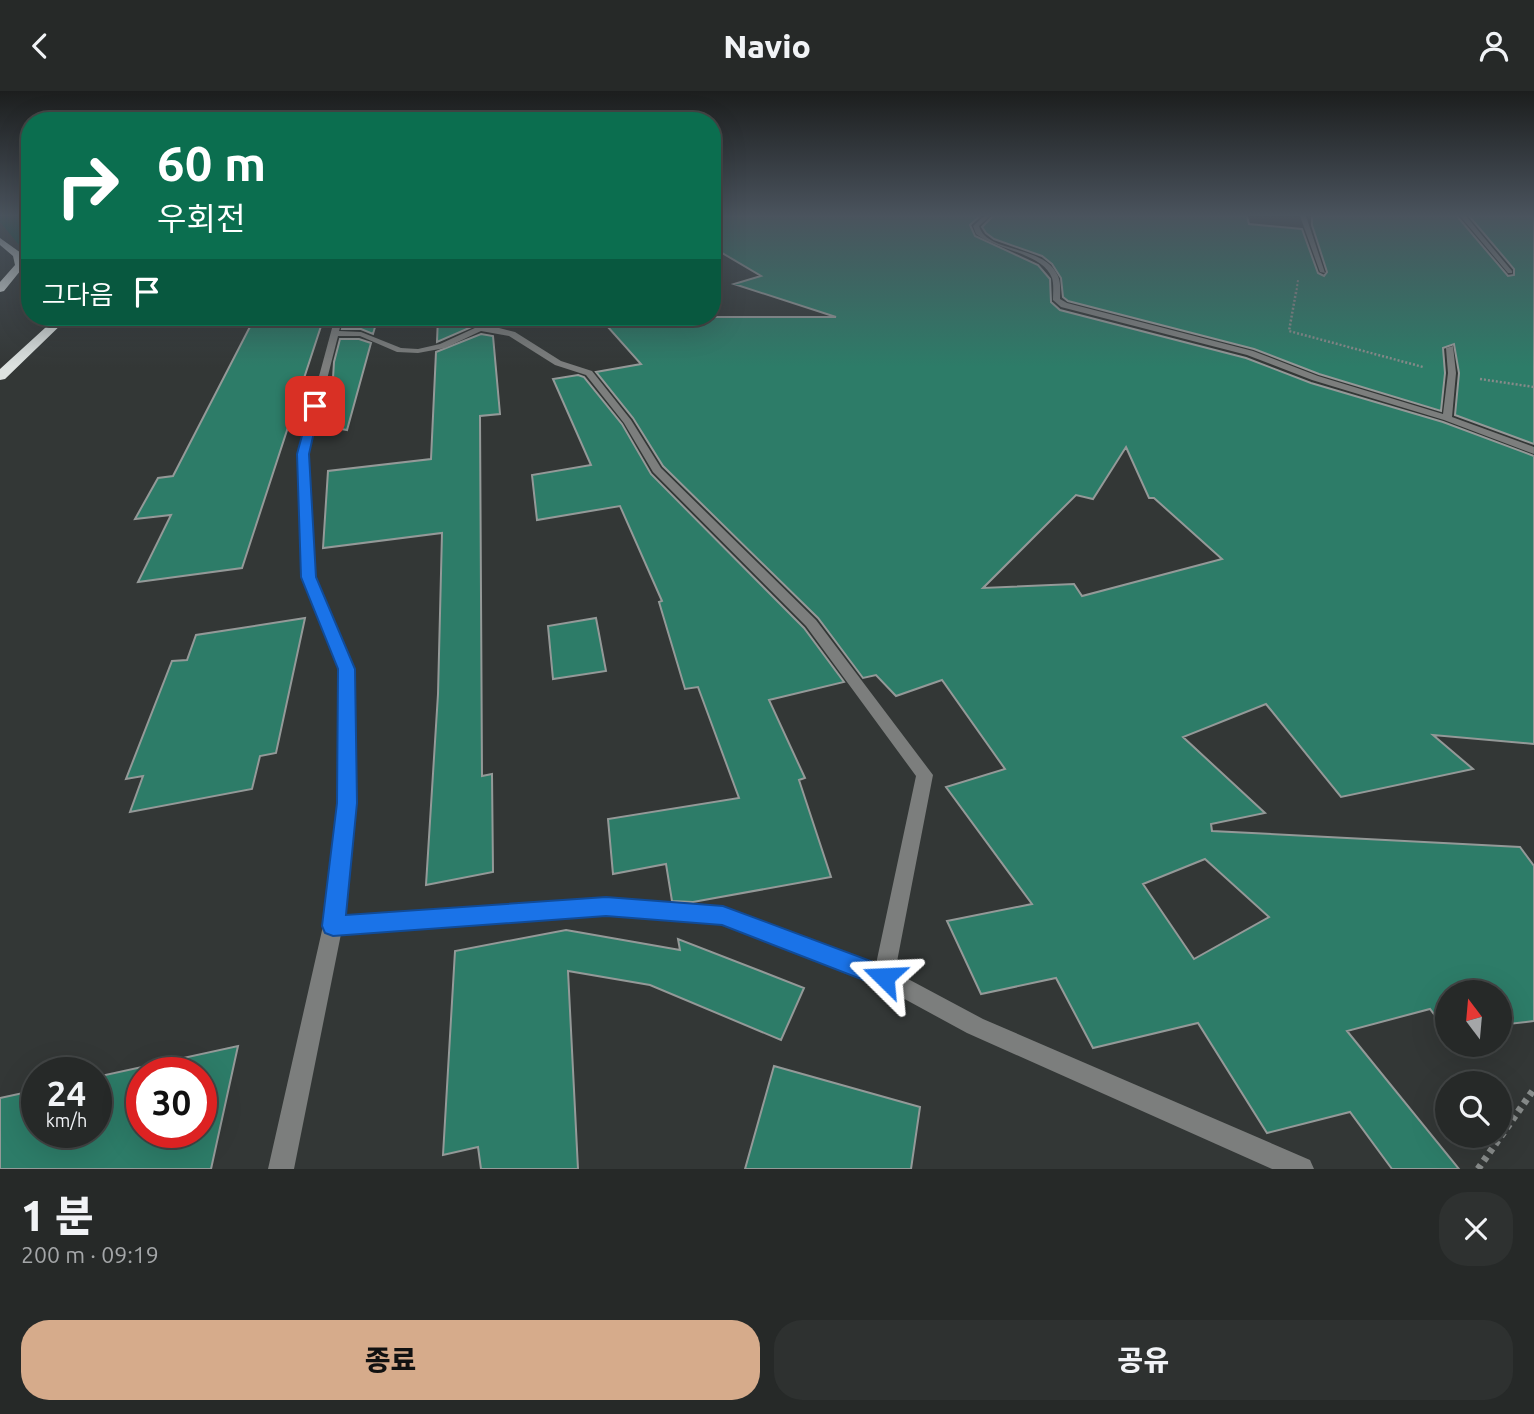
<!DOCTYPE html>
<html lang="ko">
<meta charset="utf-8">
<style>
:root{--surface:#262928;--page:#2e3130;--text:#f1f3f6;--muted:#a4a6a8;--line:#424545;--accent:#d6ab8b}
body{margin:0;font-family:Ubuntu,"Noto Sans KR",sans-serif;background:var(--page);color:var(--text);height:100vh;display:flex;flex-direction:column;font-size:26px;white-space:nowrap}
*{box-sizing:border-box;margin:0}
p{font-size:23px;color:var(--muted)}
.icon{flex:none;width:38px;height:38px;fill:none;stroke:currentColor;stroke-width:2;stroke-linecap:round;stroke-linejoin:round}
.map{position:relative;height:1078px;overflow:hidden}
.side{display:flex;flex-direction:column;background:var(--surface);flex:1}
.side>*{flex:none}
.banner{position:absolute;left:21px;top:21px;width:700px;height:214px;border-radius:28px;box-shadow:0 7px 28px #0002,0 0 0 2px var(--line);background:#0b6e4f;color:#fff;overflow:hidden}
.needle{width:46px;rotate:344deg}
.buttons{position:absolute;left:1435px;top:889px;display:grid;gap:14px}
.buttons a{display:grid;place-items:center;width:77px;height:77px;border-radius:50%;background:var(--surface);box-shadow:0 7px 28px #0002,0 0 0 2px var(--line);font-size:35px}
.speed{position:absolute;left:21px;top:966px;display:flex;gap:14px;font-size:35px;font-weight:700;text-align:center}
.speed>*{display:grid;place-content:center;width:91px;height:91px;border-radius:50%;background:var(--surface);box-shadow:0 7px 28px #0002,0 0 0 2px var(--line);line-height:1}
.speed small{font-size:18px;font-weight:400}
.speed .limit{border:10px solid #d22;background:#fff;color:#111}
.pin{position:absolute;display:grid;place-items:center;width:60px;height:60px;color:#fff;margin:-30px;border-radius:14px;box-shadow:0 4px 10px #0006}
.me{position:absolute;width:77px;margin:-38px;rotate:291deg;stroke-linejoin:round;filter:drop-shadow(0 0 5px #0008)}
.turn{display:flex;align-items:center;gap:24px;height:147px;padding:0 21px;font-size:32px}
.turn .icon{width:91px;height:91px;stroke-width:2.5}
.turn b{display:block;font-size:49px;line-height:60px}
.then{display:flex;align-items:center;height:66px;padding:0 21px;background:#0003;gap:14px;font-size:26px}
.round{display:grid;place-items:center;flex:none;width:74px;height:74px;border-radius:28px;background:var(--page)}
.overview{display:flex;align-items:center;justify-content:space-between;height:119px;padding:0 21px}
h1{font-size:42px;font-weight:800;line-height:52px}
.primary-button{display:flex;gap:14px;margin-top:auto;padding:14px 21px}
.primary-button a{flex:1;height:80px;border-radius:28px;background:var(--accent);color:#111;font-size:28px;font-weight:800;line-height:80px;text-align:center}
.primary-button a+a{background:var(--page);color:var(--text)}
header{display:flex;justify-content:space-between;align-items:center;height:91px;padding:0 21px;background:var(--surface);font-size:32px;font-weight:800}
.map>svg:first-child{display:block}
.green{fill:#004d3e}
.building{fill:#2d7c68;stroke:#949998;stroke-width:2;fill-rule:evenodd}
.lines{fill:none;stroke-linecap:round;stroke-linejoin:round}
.path-far2{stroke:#878b8a;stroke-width:2;stroke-dasharray:2 2;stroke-linecap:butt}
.path-far1{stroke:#878b8a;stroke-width:2.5;stroke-dasharray:2 2;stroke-linecap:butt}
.path{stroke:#878b8a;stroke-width:7;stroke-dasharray:5 5;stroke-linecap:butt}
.street{fill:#7c7e7d;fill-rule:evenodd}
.highway{fill:#dde2e0;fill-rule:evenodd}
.route{fill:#1a73e8;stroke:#114b97;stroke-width:2}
</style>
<header><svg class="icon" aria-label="back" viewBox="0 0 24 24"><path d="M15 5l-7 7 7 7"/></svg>Navio<svg class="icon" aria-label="person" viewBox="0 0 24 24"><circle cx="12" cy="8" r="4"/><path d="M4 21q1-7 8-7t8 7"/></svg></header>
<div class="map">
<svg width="1534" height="1078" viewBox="0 0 1534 1078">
<rect width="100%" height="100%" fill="#333736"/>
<path class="green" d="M0,125h30v26l-10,4 -20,-24z"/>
<path class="building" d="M712,125h268l-10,9 5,11 63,29 12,14 1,23 9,8 186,48 65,25 132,39 91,34v288l-101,-9 40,34 -132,28 -75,-93 -83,33 82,76 -54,11 1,7 308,16 14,19v155l-34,4v-33h-53v39l-17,-22 -83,22 112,138h-67l-42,-57 -83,21 -69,-110 -105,25 -37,-70 -75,16 -34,-73 85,-17 -86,-117 59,-18 -63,-89 -46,16 -20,-21 -13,3 -45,-60 -155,-152 -30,-48 -37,-46 45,-8 -42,-47h237l-102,-33 27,-8 -49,-29zM1126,356l23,51h5l68,61 -140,37 -8,-12 -91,4 93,-93 17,4zM1205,768l64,58 -75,42 -51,-75z
M993,125h254l2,8 53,5 16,44 6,3 3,-4 -15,-47v-9h145l51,60 6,-1v-6l-45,-53h65v228l-79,-29 4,-42 -5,-29 -11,4 2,25 -4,38 -122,-37 -65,-25 -186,-48 -5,-4 -2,-19 -9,-14 -10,-8 -48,-17 -8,-6 -4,-6z
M255,226h69l-82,251 -104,14 33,-67 -36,4 23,-41 15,-2z
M345,226h33l-5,17 -12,-5h-19z
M438,226h53l1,8h-16l-39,17z
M481,243l12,2 7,78 -20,2 2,360 10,-2 1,98 -67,13 12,-191 4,-161 -119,15 5,-77 103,-12 5,-107z
M340,248h19l12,4 -24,87 -17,-3 4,-65z
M578,284l6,2 38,47 29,50 153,154 40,54 -75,18 36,78 -6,2 32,97 -138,25 -21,-1 -6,-37 -53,10 -5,-55 131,-21 -41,-111 -13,2 -26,-87 3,-1 -42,-95 -83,14 -5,-45 59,-10 -38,-86z
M305,527l-29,135 -16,3 -8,33 -122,23 13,-36 -17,3 46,-118 15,-1 9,-25z
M596,527l10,53 -53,8 -5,-53z
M566,839l114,20 -2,-11 126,49 -23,52 -131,-55 -82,-14 10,198h-97l-3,-22 -35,8 12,-204z
M238,955l-27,123h-211v-71l37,-8v42h59v-55zM142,982h59v59h-59z
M774,975l146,41 -9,62h-166z"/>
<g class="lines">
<path class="path-far2" d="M1296,203l2,-14"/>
<path class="path-far1" d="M1296,201l-7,39 134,36
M1480,288l54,8"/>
<path class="path" d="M1478,1078l56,-80"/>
<path class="street" d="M984,125h6l-11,10c8,28 65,18 79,50 3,7 2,16 2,23l7,4 186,48 65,25 125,38 5,-41 -2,-25 7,-2 3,27 -4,44 82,30v7l-90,-34 -132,-40 -65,-25 -186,-48 -8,-7c0,-7 1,-16 -1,-22 -9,-25 -56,-28 -76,-44l-3,-8z
M1300,125h6l19,57 -5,-1z
M1460,125h6l46,55v2h-4z
M335,226h8l-4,14 22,1 40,16 17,1 22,-5 37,-17 22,1 16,4 46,29 31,10 39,49 30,48 155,152 117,155 -38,197 88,47 327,141 4,9h-42l-305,-136 -90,-49 -155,-60 -116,-9 -265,19 -47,235h-26l55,-243 15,-123 2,-134 -38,-92 -4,-123zM481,240l28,5 46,29 31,10 38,48 29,49 153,154 110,150 -40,188 -153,-57 -117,-8 -262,18 12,-114 -2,-134 -40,-92 -6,-123 30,-118h22l37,16 21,1 27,-5z"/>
<path class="highway" d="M0,147l21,15 4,12 -21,26 -4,1v-10l15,-17 -2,-9 -13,-11z
M57,226h12l-64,62 -5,1v-11z"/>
</g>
<linearGradient id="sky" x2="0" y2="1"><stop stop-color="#1c1e1e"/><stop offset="0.45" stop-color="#4a535d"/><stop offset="1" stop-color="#4a535d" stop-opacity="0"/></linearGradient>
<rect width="1534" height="276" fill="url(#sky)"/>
<path class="route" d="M315,312l5,3 -11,48 7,123 39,92 2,134 -11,112 260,-18 117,9 169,63 4,8 -4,8 -8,3 -162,-63 -116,-9 -273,20 -8,-3 -3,-7 15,-123 1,-134 -37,-92 -4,-123 13,-48z"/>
</svg>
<div class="buttons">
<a><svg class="needle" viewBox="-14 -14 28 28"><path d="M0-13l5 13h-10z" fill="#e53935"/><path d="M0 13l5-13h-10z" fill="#a4a6a8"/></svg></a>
<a><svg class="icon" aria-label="search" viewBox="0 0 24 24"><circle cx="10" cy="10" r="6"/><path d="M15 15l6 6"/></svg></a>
</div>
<div class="speed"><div>24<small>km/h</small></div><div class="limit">30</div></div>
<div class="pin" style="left:315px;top:315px;background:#d93025"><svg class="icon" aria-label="arrive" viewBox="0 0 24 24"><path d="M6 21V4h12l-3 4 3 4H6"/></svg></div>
<svg class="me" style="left:884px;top:886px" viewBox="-20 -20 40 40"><path d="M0-17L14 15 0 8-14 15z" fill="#1a73e8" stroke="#fff" stroke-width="4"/></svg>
<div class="banner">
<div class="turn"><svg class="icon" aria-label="right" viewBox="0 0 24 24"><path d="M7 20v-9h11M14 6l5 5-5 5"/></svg><div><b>60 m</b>우회전</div></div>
<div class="then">그다음<svg class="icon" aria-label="arrive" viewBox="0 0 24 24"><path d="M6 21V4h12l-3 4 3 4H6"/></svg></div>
</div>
</div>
<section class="side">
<div class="overview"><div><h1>1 분</h1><p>200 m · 09:19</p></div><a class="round"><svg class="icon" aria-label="close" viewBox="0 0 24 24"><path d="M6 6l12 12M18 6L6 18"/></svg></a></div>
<div class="primary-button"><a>종료</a><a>공유</a></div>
</section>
